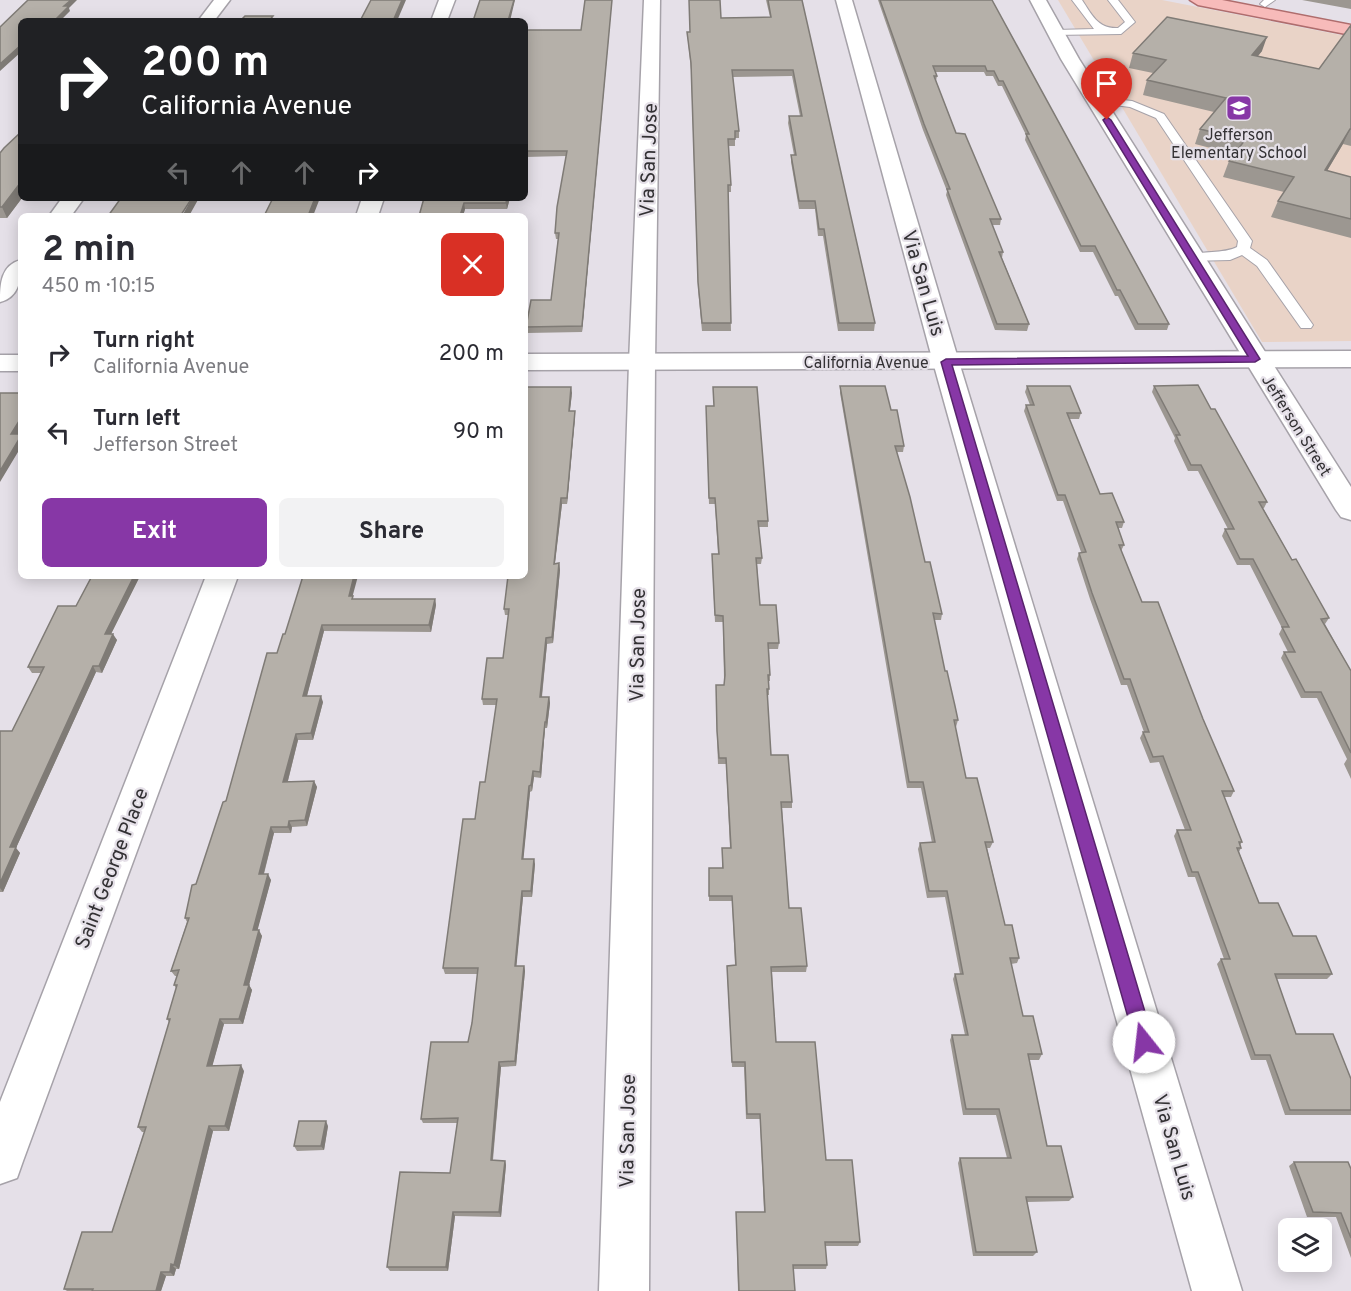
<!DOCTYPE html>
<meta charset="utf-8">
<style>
:root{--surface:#fff;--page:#f2f2f3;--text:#2b2b33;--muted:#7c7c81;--accent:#8737a6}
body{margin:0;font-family:Overpass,sans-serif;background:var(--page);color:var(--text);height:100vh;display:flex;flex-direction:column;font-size:22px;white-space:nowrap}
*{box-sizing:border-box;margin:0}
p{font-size:20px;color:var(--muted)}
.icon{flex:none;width:33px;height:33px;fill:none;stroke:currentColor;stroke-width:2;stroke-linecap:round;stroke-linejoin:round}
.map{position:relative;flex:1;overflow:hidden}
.details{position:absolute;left:18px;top:213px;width:510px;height:366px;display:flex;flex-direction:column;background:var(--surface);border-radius:9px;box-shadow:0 3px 15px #0003}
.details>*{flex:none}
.banner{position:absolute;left:18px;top:18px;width:510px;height:183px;border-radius:9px;box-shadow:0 3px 15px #0003;background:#202124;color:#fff;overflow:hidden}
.fabs{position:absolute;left:1278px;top:1218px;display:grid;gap:12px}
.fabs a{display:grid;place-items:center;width:54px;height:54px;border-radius:9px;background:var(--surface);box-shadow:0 3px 15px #0003;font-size:30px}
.pin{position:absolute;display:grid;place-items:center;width:51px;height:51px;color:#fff;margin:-62px -26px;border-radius:50% 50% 50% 0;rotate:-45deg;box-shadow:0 0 6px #0007}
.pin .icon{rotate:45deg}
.me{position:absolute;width:66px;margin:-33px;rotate:344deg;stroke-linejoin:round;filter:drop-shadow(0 0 4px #0008)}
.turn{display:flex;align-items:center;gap:21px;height:126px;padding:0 24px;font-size:27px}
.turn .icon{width:78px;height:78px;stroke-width:2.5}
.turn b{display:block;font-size:42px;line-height:51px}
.lanes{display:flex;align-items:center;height:57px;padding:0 24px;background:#0003;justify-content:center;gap:30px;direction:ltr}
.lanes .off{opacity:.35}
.round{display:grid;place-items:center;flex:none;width:63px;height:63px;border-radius:9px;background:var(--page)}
.head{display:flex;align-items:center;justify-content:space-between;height:102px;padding:0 24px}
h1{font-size:36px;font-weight:700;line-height:45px}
.action{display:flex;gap:12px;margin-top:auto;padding:12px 24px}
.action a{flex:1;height:69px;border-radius:9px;background:var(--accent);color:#fff;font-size:24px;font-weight:700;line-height:69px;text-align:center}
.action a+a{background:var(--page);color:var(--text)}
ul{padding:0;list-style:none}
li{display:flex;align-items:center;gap:18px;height:78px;padding:0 24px}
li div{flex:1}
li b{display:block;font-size:22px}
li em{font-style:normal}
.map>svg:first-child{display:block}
.education{fill:#e9d3c7}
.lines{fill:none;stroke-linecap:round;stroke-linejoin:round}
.service-casing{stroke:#a6a2a9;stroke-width:2}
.minor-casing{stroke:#a6a2a9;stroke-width:3}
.tertiary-casing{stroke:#a6a2a9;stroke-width:3}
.secondary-casing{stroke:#a6a2a9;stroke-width:3}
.primary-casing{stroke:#af6d6d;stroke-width:3}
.service{fill:#fff;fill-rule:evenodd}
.minor{fill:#fff;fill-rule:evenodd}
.tertiary{fill:#fff;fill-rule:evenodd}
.secondary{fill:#fff;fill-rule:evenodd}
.primary{fill:#f7bbba;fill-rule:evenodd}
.wall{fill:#9c9791}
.shaded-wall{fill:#7f7b76}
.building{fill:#b5b0a9;stroke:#7f7b76;stroke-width:1.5}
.route{fill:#8737a6;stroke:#58246c;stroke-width:1.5}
.labels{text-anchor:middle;stroke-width:4.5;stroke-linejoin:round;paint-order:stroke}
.far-poi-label{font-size:16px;fill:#333134;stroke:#e5e0e8}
.far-street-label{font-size:16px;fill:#333134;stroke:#e5e0e8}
.street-label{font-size:20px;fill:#333134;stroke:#e5e0e8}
</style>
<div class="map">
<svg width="1351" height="1291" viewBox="0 0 1351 1291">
<rect width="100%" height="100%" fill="#e5e0e8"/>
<path class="education" d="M1058,0h104l189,37v304l-89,1z"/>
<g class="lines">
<defs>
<path id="service" d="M1072,0h10c10,15 16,29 36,28l7,-6 -17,-22h10l17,22 -14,12 -68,1v-4l3,-1 38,-1z
M1264,0h11l-10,7 -5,-3z
M1095,97l37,4 32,13 88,127 -2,7 17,12 46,65 -2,3h-10l-44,-62 -15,-11 -12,5 -42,1 -2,-3c11,-9 36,-3 51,-11l1,-6 -82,-123 -26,-11 -39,-5 -1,-2z"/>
<path id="minor" d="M214,0h16l-16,21h-16z
M439,0h16l-8,21h-16z
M644,0h16l-5,363 -6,928h-50l30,-928z
M836,0h16l107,362 283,929h-50l-259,-929z
M62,198h22l-13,18h-22z
M362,198h22l-6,18h-22z
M21,260c0,18 -1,37 -21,42 0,-18 1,-37 21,-42z
M206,576h32l-215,585 -6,17 -17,6v-82z"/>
<path id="tertiary" d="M1030,0h16l33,59 272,428v33l-10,-3 -5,-7 -275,-451z"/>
<path id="secondary" d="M1351,351v16l-826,3v-16z
M0,355h21v16h-21z"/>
<path id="primary" d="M1190,0h32l129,25v10l-153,-30z"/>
</defs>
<use href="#service" class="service-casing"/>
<use href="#minor" class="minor-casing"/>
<use href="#tertiary" class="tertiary-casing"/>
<use href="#secondary" class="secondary-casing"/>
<use href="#primary" class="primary-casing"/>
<use href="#service" class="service"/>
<use href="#minor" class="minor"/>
<use href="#tertiary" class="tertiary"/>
<use href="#secondary" class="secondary"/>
<use href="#primary" class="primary"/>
</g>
<path class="wall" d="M585,0h27l-30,332 -55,1 -1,-6 25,-27 7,-61h-2l-1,-6 11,-77 -41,1v-127h56z
M766,0h36l73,323 -1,8h-36l-15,-95h-5l-3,-27h-16l-8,-47v-7h3l-6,-32 1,-7h11l-8,-40 -59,1 6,54v7h-4v8h-7l3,39v7h-3l3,139h-29l-4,-42 -7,-219 -4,-38h3l31,-14 49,-1z
M878,0h114l177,324 -2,6h-32l-17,-34h-3l-22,-44h-13l-55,-112 1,-5 -24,-49h-4l-5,-10h-7l-2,-4h-49l2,4 -1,5 20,52 45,86 -1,6h-8l11,27 -1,6 27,66 -2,7 -32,-1 -43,-118 -6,-17 1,-4 -24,-61z
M1302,0h49v9z
M1351,25v121l-8,-2 -16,27 24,6v61l-80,-21 7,-16 6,-9 -61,-15 6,-16 5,-7 -39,-10 5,-15 14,-17 -71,-17 4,-15 6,-7 -24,-5 4,-15 129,-2 -4,5 61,13z
M0,153l22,45 -15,20h-7z
M424,198h86l-3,11h-42l-2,7h-44z
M840,386l51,24 13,36 -1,6h-6l28,110 17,52 -1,6h-7l11,51 13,49 -2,7h-1l11,51 27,64 -3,6h-3l18,77 14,33 -2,5 -6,1 12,52 19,38 -3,6h-10l18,86 26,51 -4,4 -42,1 10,50 -4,4h-60l-15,-93 2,-5h47l-11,-43h-33l-13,-75 2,-5h13l-12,-56 2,-5h5l-15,-77 -18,1 -9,-49 2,-6h12l-11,-55h-14l-67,-395z
M1027,386l54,27 -2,6h-10l31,75 24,28 -2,6h-4l6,17 -3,6 21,51 61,117 31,72 -3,6h-7l18,45 -2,3 1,3 -2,4 20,51 34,33 39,38 -5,5h-51l20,55 55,45v36h-66l-19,-55h-15l-34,-96 4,-5h3l-29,-82h-7l-14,-41 3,-6h8l-26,-68 -9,1 -10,-25 3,-6h1l-17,-47h-6l-31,-86 -13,-40 2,-6 2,-1 -18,-51h-6l-33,-90 2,-6h4l-5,-13z
M1154,386l57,23 56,93 -3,6h-1l29,52 37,58 -4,6 26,47v108l-7,-15 3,-5 -30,-61h-16l-20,-40 3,-6h4l-9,-18 3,-6 -32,-63h-13l-15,-29 3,-7h3l-30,-58h-10l-14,-30 1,-3 -23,-46z
M572,393l-2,18h5v6l-8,87h-5l-7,60 4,-1 1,7 -7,73 -6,1 -5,53h7l1,6 -3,25h-2l-4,50 -7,-1 -2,14 -2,1 -7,67 12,5 -3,33h-9l-7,69h8l1,5 -9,95 -15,1 -8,93 12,1 1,4 -5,52 -46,-1 -7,55h-58l-3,-4 63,-94 7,-50h-34l-2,-4 47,-77 4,-19 6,-49h-33l-2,-6 32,-149 10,-37 11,-77h-13l-1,-6 21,-41 6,-43h-4l-1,-6z
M714,406l54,115v6h-9l3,31 -1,6h-4l3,41 19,38 -1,6h-9l1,26v6h-1v14h-2l4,60 21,47v6h-10l7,100 18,58 -1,6h-34l4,70 84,200 -2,4h-33l2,19 -1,4h-33l2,22h-57l-2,-79h28l-4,-93h-14l-2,-52h-12l-5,-96v-5l8,-1 -3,-64h-23v-33h13v-20h8l-4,-84h-8l-1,-27 -1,-46 8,-6v-5l-1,-58h-8l-3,-62 6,-6 -3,-50h-6l-3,-92z
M92,576h50v2h-3l-28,56 6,6 -15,33 -6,-1 -80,176 4,5 -17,39h-3v-161h12l29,-58h-9l-4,-6 48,-61z
M352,596l1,3h82l1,6 -5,27 -107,-1 -17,65 16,6 -10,38h-15l-10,41h26l3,6 -10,39 -15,1 -1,6h-17l-10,41 7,6 -14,50 5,6 -13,49 3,5 -9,34h-19l-12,42 32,5 -15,60h-16l-34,138h-3l-2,7h-8l-5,15h-94l-3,-2 48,-57 32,-100h-2l-4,-5 31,-105 -2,-3 9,-31 -2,-3 3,-9h-2l-4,-5 16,-49 -2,-4 92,-265 8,-19z
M328,1126l-4,24 -27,1 -3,-5z
M1294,1162l57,7v89l-15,-41h-29l-18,-51z"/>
<path class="shaded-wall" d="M71,0h6l-8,8 1,3 -10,10h-6l10,-15z
M402,0h4l-9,21h-4z
M514,0h1l-5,21h-2z
M612,0l-30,332v-6z
M1267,37l-5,14 -15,18 5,-14z
M21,45v7l-21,19v-7z
M1350,129l-7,15 -25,42 7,-16z
M21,182l1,16 -15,20 -5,-11z
M192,198h7l-10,18h-7z
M315,198h5l-7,18h-5z
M507,198h3l-3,11 -1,-6z
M464,203l1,6 -2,7h-3z
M571,387l1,6 -3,24v-6z
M575,411v6l-8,87v-6z
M21,418v11l-7,11 -3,-6z
M21,436v11l-21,35v-11z
M561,498l1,6 -8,66v-6z
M559,563l1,7 -7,73 -1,-6z
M134,576h5v2l-31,62 -3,-6z
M354,576h4l-7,26 -2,-6z
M435,599l1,6 -5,27 -2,-7z
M322,625l2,6 -19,72 -2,-7z
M113,634l4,6 -15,33 -3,-7z
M546,638l1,6 -6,59 -1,-6z
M93,666l3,6 -80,176 4,5 -17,39 -3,-4v-5l10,-36z
M321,696l2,6 -10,38 -2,-7z
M549,697l1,6 -3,25 -1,-6z
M545,722v6l-4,50 -1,-6z
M296,734l2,6 -12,48 -3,-6z
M533,771l1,6 -2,14 -1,-6z
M314,781l3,6 -10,39 -2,-6z
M529,786l1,6 -7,72 -1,-5z
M289,821l3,6 -1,6 -3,-6z
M271,827l3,6 -12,47 -3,-6z
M534,859l1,5 -3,33 -1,-6z
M268,874l3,6 -15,56 -3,-6z
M522,891l1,6 -7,74 -1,-5z
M259,930l3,6 -13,49 3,5 -9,34 -4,-5 5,-34z
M524,966l1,5 -9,95 -1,-5z
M220,1019l4,5 -13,47 -4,-5z
M499,1062l2,5 -9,98 -1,-5z
M241,1065l3,6 -15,60 -4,-5z
M326,1121l2,5 -4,24 -3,-4z
M209,1126l4,5 -34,138 -5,-4z
M505,1161l1,4 -5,52 -2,-5z
M453,1212l2,4 -7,55 -2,-4z
M171,1264l5,5 -2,7 -4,-4z
M161,1272l5,4 -5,15h-5z"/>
<path class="building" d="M28,0h43l-7,6h5l-15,15h-33v24l-21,19v-37z
M371,0h31l-9,21h-33z
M480,0h34l-6,21h-35z
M585,0h27l-30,326 -56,1 5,-27h20l8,-67h-4l2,-26 10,-56h-42v-121h56z
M689,0h31l1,18 50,-1 -3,-17h34l73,323h-36l-15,-94h-5l-4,-28h-16l-8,-46h5l-7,-39h13l-9,-46h-61l7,61h-4v8h-7l3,46h-3l3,138h-29l-4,-41 -7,-219 -4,-31h3z
M880,0h112l177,324h-31l-18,-34h-3l-22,-44h-14l-55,-112h3l-26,-53h-4l-5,-10h-7l-2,-5h-52l4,10h-3l22,57 9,1 36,85h-11l13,33h-4l30,72h-32l-44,-118 -6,-17h3l-26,-65z
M245,16h28l-4,5h-29z
M1167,17l100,20 -15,18 67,14 32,-44v104h-1l-25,41 26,7v42l-73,-18 16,-24 -65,-16 16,-21 -45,-11 26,-31 -79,-18 19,-20 -33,-7z
M21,132v50l-19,25h-2v-54l4,-5z
M121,198h71l-11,17 -73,1z
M273,198h42l-7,18h-44z
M424,198h83l-1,5h-42l-4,13h-41z
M1198,385l13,24h4l52,93h-8l33,58 4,-1 33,59 -8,1 30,52v82l-30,-61h-16l-21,-40h11l-13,-25h7l-36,-68h-13l-15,-30h9l-33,-64h-10l-15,-30h4l-26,-49z
M840,386h45l6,24h6l7,36h-9l15,51 15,65h5l12,52 -9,-1 12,58h2l8,35 3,14h-4l12,58h11l16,64h-8l20,83h7l7,33h-9l13,58h10l9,38h-14l19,92h14l12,51h-47l11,55h-61l-16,-94h51l-12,-49h-33l-14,-74h16l-13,-61h8l-16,-83h-18l-9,-48 15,-1 -12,-60h-14z
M1027,386h43l11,27h-14l33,81 12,-1 12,29h-8l8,23h-5l23,57h16l45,117 31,72h-12l20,51h-3l2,6h-4l22,55h19l15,33h23l16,38h-57l21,60h37l18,45v31h-61l-20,-55h-15l-34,-96h9l-32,-87h-6l-15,-42h14l-28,-74 -10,1 -10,-25h6l-19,-53h-6l-32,-86 -13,-40 7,-1 -21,-57h-7l-32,-90h8z
M526,387h45l-2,24h6l-8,87h-6l-7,66 5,-1 -7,74 -6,1 -6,59h9l-3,25h-1l-5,50 -7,-1 -2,14 -2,1 -7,73h12l-3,32h-9l-7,75h9l-9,95 -16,1 -8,98 14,1 -6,51h-46l-7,55h-59l13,-95 50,1 8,-55 -37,1 10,-77h37l4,-19 6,-55h-35l20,-149h12l5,-37h5l12,-83h-15l5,-41h16l6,-49h-5l4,-33h17v-181z
M713,387h44l11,134h-10l4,37h-6l4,47h16l3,38h-11l2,32h-2l1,14h-2l4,66h17l4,47h-11l8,106h12l6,58 -36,1 5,75h39l11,118h26l8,82h-35l2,23h-34l2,26h-56l-3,-79h29l-5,-98h-13l-2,-52h-13l-5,-96 9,-1 -4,-69h-23v-28h14l-1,-20h9l-5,-90h-7l-2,-27 -1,-46h8l1,-10 -2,-59 -8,-1 -3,-61h7l-4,-56h-6l-3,-92h8z
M0,393h21v25l-10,16h10v2l-21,35z
M92,576h42l-29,58h8l-14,32h-6l-83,181h6l-16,36v-152h12l32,-64h-16l30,-61h18z
M303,576h51l-5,20h4l-1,3h83l-6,26h-107l-19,71h18l-10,37 -15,1 -13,48 31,-1 -9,39 -16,1 -1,6h-17l-12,47h9l-15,56h6l-15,55h5l-10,34h-19l-13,47 34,-1 -16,61h-16l-35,139 -3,-1 -1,8h-9l-5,19h-64l1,-2h-29l18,-57h30l34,-105h-8l32,-108h-3l10,-34h-3l5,-15 -8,1 18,-53h-4l7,-33 4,-1 27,-82 3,-1 41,-148h10l6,-19h2z
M299,1121h27l-5,25h-27z
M1294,1162h54l3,7v69l-10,-25 -28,-1z"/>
<path class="route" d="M1107,117l4,3 149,239 -5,3 -303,3 202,677 -3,6 -7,3 -6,-3 -3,-6 -194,-680 5,-3 302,-3 -145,-236z"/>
<defs>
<symbol id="school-square" viewBox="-11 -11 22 22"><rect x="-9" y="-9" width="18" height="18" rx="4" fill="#8737a6" stroke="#e5e0e8"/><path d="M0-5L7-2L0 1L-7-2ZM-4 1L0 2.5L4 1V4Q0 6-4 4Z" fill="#fff"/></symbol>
</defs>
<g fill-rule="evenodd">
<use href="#school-square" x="1224" y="93" width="30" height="30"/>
</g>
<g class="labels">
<g class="far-poi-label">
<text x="1239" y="140">Jefferson<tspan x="1239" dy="18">Elementary School</tspan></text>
</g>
<g class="far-street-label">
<text x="866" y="368">California Avenue</text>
<text transform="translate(1297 425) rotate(58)" y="6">Jefferson Street</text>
</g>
<g class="street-label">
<text transform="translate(648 160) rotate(-88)" y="7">Via San Jose</text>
<text transform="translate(924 283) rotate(74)" y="7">Via San Luis</text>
<text transform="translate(637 645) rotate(-89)" y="7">Via San Jose</text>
<text transform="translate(111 868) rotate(-69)" y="7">Saint George Place</text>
<text transform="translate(627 1131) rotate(-89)" y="7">Via San Jose</text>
<text transform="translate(1175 1147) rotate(74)" y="7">Via San Luis</text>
</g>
</g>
</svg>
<div class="fabs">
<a><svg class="icon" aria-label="layers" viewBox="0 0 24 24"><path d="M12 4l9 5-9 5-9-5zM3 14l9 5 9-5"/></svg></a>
</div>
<div class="pin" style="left:1107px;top:120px;background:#d93025"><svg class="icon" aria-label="arrive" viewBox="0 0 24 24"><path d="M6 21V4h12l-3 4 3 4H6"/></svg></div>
<svg class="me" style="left:1144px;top:1042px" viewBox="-20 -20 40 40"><circle r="19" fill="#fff"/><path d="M0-13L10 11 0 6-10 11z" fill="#8737a6"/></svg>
<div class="banner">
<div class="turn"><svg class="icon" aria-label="right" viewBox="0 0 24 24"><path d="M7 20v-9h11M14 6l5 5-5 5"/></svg><div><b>200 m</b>California Avenue</div></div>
<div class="lanes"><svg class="icon off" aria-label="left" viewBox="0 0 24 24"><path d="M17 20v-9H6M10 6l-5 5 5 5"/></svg><svg class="icon off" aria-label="ahead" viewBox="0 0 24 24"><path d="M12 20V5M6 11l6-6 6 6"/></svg><svg class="icon off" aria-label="ahead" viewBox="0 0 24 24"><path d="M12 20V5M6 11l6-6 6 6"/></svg><svg class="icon" aria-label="right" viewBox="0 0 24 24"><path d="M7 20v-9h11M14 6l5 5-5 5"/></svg></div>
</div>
<section class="details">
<div class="head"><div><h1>2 min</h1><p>450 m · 10:15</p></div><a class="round" style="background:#d93025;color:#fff"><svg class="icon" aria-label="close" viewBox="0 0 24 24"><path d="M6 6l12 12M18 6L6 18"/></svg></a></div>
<ul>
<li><svg class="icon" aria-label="right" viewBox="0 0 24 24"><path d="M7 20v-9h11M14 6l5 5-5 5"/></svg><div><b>Turn right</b><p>California Avenue</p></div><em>200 m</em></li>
<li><svg class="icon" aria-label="left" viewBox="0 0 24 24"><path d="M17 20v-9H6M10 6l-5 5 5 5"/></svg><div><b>Turn left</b><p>Jefferson Street</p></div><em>90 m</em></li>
</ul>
<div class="action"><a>Exit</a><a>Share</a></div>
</section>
</div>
